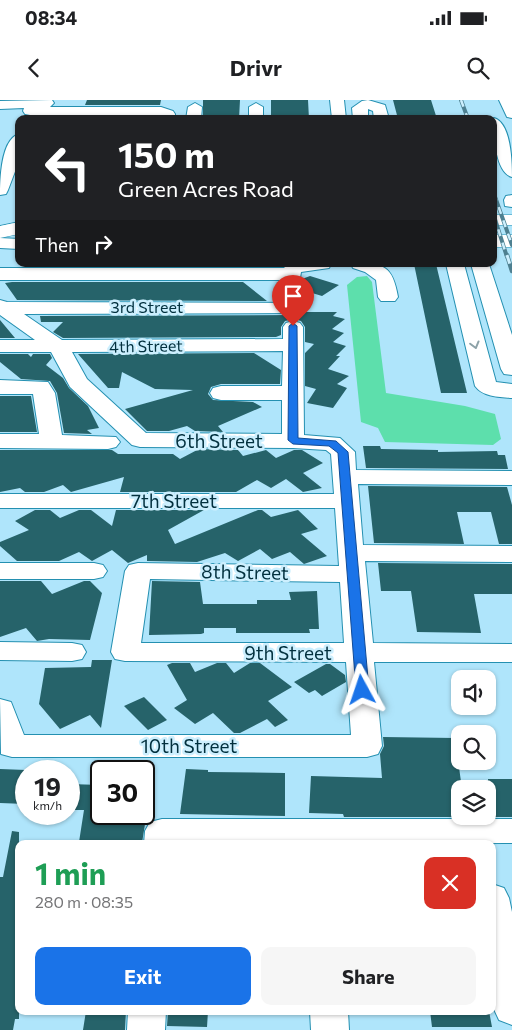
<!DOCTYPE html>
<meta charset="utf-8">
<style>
:root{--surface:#fff;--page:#f6f6f6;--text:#202124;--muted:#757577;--accent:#1a73e8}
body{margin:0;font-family:Commissioner,sans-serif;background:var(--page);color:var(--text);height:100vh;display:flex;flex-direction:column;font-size:19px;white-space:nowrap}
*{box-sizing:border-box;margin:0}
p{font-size:16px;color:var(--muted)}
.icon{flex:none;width:28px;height:28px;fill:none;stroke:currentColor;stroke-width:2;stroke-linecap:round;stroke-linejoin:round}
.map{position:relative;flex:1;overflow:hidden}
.drawer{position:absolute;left:15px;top:740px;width:481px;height:175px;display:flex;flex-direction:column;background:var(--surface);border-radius:10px;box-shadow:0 1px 4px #0004}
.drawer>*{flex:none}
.guide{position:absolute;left:15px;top:15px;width:482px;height:152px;border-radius:10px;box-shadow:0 1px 4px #0004;background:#202124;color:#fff;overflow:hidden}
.controls{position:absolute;left:451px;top:570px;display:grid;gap:10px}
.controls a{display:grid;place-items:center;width:45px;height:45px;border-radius:10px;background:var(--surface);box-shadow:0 1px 4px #0004;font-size:25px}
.speed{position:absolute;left:15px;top:660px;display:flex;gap:10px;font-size:25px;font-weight:700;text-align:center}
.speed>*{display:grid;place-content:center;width:65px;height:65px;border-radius:50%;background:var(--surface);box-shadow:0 1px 4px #0004;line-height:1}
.speed small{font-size:12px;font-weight:400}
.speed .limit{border:2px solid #111;border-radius:8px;background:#fff;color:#111}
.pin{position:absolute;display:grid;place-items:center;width:42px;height:42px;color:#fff;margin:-51px -21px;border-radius:50% 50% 50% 0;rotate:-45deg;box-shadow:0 0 5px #0007}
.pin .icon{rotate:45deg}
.me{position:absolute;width:55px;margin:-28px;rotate:355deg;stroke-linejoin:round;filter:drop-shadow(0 0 4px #0008)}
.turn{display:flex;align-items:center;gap:18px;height:105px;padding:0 20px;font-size:22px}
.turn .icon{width:65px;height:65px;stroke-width:2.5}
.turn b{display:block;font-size:35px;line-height:42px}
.then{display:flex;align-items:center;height:48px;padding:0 20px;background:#0003;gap:10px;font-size:19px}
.round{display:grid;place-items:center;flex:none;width:52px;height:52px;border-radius:10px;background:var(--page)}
.head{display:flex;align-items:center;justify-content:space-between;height:85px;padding:0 20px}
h1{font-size:30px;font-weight:700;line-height:38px;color:#1e9e55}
.cta{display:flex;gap:10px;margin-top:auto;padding:10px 20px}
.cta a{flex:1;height:58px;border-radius:10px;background:var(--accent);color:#fff;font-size:20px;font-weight:700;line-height:58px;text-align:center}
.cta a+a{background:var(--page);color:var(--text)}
.status{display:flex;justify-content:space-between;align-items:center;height:35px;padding:0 25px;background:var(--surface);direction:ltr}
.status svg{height:14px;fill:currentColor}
header{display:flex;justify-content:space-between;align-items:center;height:65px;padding:0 20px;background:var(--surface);font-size:22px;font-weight:700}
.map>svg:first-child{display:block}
.water{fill:#5ddfac}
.building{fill:#26636a}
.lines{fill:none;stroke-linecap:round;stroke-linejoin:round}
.minor-casing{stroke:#2490b1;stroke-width:2}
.major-casing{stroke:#2490b1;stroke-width:1}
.minor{fill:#fff;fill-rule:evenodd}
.major{fill:#fff;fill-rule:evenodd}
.rail-far1-casing{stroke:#4e8091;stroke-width:4}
.rail-casing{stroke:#4e8091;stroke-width:4.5}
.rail-far1{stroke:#cceffe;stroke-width:2.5;stroke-dasharray:7;stroke-linecap:butt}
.rail{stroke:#cceffe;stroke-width:3;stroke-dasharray:9;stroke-linecap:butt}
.oneway{stroke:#8da2a8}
.route{fill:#1a73e8;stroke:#114b97}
.labels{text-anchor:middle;stroke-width:5;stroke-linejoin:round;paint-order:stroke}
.far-street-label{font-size:16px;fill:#02303e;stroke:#cceffe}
.street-label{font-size:19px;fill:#02303e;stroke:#cceffe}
</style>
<div class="status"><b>08:34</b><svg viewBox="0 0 49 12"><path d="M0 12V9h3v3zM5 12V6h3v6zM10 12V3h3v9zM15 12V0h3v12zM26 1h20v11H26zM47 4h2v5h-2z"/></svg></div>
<header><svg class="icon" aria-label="back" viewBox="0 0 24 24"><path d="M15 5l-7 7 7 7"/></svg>Drivr<svg class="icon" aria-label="search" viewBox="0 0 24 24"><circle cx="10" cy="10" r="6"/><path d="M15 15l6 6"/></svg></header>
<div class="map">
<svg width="512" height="930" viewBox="0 0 512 930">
<rect width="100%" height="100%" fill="#afe5fb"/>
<path class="water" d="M367,176l5,6 14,111 79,13 30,8 6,25 -8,6 -108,-3 -7,-14 -17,-6 -14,-137 10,-8z"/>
<path class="building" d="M87,0h74l-1,5h-75z
M203,0h37l-1,19h-36z
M271,0h37l1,19h-38z
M393,0h38l6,19h-39z
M80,17h77v2h-78z
M79,164h140l3,2h-141z
M229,164h47l4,2h-52z
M414,164h22l31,129h-26z
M310,176l29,9 -17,11 -46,-14h18z
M12,182h231l24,19 -250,-1 -12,-17z
M301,212h36l-4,4 12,3 -13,10 12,4 -11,9 13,4 -10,10h4l-12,13 21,7 -12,8 10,4 -14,20 -26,-5 9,-14 -11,-3v-33l9,-9 -9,-2v-15l-4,-6 -7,-2 -9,2 -4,6v8l-5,2 -213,1 -10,-6 10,-10h-22l-1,-6 253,-1z
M0,220l15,18h-15z
M254,253l27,17 -1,14h-59l-10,3 -3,7 5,6 40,2 9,5 -44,19 5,6 -28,-1 -8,-5 -18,5h-22l-22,-22 68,-19 -38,-1 -33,-17 -3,16h-11l-30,-34z
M0,254h28l3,3 2,-3h17l2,4 -6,7 17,13 6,10 19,18 11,22 -12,2 5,4 -28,-1 -7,-40 -7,-12 -29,-2 -21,-17z
M0,296h31l6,36h-37z
M363,346h17l1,3 57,1v2l59,-1 1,4h7l3,14 -142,-1z
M199,349l39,1 5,6 23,-6 10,8 18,-8h8l21,13 -20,10 19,15 -19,4 -17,-13 -15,9 -14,-8 -21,12h-116l4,-15 -53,15 -8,-7 -19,7h-19l-5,-4 -20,4v-42h112l6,4h55l7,5z
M368,386l139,1 5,18v39h-13l-8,-32h-34l7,32 -90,-1z
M35,410h15l10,8 19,-8h12l21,16 4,-16h88l-36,20 7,14 83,-34h4l9,7 27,-7 20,19 -17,5 26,22 -23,8 -14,-12 -18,7 -12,-10 -22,12 -13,-8 -28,9 -50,-1v-6l-19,8 -16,-13 -20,11 -13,-9 -20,9h-42l-17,-15v-4l29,-12 -14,-9z
M378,463l134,1v30h-38l7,39 -64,-1 -6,-41h-30z
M0,481h41l11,13 32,-13h6l12,12 -12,47 -41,-1 -12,2 -11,-13 -26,9z
M152,481l48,1 3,22h54v-4h34l-2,-8 28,-1 2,38h-10l1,4h-74v-5h-32v5l-3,1 -52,1z
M92,560h20l-11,68 -11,-13 -30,14 -21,-25 6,-36 46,-1z
M172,563h18l5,9 22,-9h9l8,10 16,-10h10l32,24 -24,14 20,19 -13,7 -8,-8 -27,14h-6l-21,-20 -18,11 -21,-16 13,-8 -20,-35z
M326,564h4l15,11 1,7 -24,14 -7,-6 -6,3 -15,-11z
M144,597l23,23 -19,10 -24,-24z
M383,637l72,1 7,51h-9l4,27h31v-37h24v38h-168l-1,-3 -34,-1 2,-37 71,2 -2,-24 4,-8z
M0,669l26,1v34l-26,-1z
M186,669l22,1v2l77,1v43l-105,-2z
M69,684l32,1v33h45l-4,25 -63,-1 5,-32h-15z
M12,731l7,1v187h-4l-2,11h-13v-153h3z
M86,911h40l-1,19h-42z
M168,911h40l-1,16 -40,-1z
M430,911h59l3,16h-60z"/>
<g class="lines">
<defs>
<path id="minor" d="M52,0l2,3 -4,4h111l12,4 2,3v5h-15l-1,-4h-129l-5,-1 -2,-3 1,-3 -24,1v-8z
M330,0h14l2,19h-14z
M368,0l17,5 4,14h-15l-1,-8 -5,-2v10h-15l-1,-11 10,-7z
M499,0h13v18l-5,-1z
M195,3l7,4 -1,12h-15l2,-12z
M256,3l7,4v12h-14v-12z
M494,18c17,5 18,44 18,59 -17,-4 -19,-46 -18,-59z
M19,34v27l-11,29 -2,4 -6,1c0,-15 1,-56 19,-61z
M512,95v12l-7,-1 -1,-6 2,-4z
M0,138l19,1v10l-19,-1z
M288,164h43l-2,4 -28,4 -1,6 -7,2h-293v-12h284z
M351,164c32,0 41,-1 47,33l-3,4h-14l-3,-4 -2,-17 -11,-8 -12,-4z
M446,164h18l32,118 16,2v14c-13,-1 -29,-1 -37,-12z
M471,164h18l23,71v40l-8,-1 -3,-5z
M0,200l7,2 293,1 3,4 -3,4 -7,2 -269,1 38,26 221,-1v-12l3,-4 7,-2 7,2 3,4 1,108 36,3 15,14 1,18 156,1v14l-154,-1 5,61 149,1v16l-147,-1 8,82 139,1v18h-138l8,84 -4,8 -11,3h-355l-11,-3 -1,-55 11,3 13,33h327l-5,-73 -221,-1 -10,-2 -4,-7 14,-81 4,-6 9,-2 201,3 -4,-58h-335v-14h334l-3,-40 -5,-4 -33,-2 -153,-1 -8,-2 -62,-58 -19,-35h-51v-12h35l-35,-25zM283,251l-1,35h-61l-8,2 -3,5 3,5 8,2h61v34l-136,-1 -59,-54 -15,-27zM150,479l190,3 4,61h-203z
M0,280l48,2 7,11 7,42 54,2 4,5 -4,5 -8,2 -108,-1v-14h39l-6,-40h-33z
M0,463h94l9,2 4,6 -4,6 -9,2h-94z
M0,542l72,1 10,2 4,7 -4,7 -10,2 -72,-1z
M162,719h350v24l-368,1 1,-13 5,-9z
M492,784l12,4 5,10 3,14v113l-13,-5 -7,-15z
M128,911h38l-1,19h-38z
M310,911h38l1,19h-38z"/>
<path id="major" d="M494,115h18v10h-18z
M19,122v12l-19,4v-12z
M494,135h18v12h-18z"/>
</defs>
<use href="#minor" class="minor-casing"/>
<use href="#major" class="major-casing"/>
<use href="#minor" class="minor"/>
<use href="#major" class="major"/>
<defs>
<path id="rail-far1" d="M461,0l7,19
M494,94l18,51
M494,116l13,41"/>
<path id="rail" d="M507,155l5,16"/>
</defs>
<use href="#rail-far1" class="rail-far1-casing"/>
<use href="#rail" class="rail-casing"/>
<use href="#rail-far1" class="rail-far1"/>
<use href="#rail" class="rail"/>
</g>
<defs><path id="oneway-chevron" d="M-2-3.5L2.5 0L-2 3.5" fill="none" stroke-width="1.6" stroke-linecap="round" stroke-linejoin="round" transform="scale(1.25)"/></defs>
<use class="oneway" href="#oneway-chevron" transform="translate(475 245) rotate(75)"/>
<path class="route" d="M293,223l4,3 1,112 38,3 12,11 21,238 -7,5 -6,-5 -18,-237 -9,-7 -36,-2 -5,-4 1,-114z"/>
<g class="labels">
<g class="far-street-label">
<text x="147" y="213">3rd Street</text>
<text transform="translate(146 246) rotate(-1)" y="6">4th Street</text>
</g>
<g class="street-label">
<text x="219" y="348">6th Street</text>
<text x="174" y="408">7th Street</text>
<text transform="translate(245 472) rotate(1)" y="7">8th Street</text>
<text x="288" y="560">9th Street</text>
<text x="189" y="653">10th Street</text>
</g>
</g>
</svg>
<div class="controls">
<a><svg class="icon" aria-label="sound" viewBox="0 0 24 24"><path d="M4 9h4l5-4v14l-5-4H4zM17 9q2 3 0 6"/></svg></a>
<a><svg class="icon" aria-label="search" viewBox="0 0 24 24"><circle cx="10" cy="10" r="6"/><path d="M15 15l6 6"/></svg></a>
<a><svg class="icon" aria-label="layers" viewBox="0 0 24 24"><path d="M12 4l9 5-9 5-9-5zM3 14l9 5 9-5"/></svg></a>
</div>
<div class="speed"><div>19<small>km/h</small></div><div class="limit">30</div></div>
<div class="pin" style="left:293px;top:226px;background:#d93025"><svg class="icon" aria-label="arrive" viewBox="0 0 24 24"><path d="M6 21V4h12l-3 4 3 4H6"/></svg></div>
<svg class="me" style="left:362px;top:590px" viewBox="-20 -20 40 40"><path d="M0-17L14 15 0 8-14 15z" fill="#1a73e8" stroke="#fff" stroke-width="4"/></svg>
<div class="guide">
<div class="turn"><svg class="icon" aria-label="left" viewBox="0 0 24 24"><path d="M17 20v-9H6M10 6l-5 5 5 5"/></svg><div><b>150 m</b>Green Acres Road</div></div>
<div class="then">Then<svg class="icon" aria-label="right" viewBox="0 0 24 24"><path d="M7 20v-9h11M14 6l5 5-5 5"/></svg></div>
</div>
<section class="drawer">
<div class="head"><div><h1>1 min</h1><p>280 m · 08:35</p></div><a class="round" style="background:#d93025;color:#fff"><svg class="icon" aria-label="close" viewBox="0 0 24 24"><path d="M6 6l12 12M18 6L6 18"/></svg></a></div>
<div class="cta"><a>Exit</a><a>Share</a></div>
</section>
</div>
